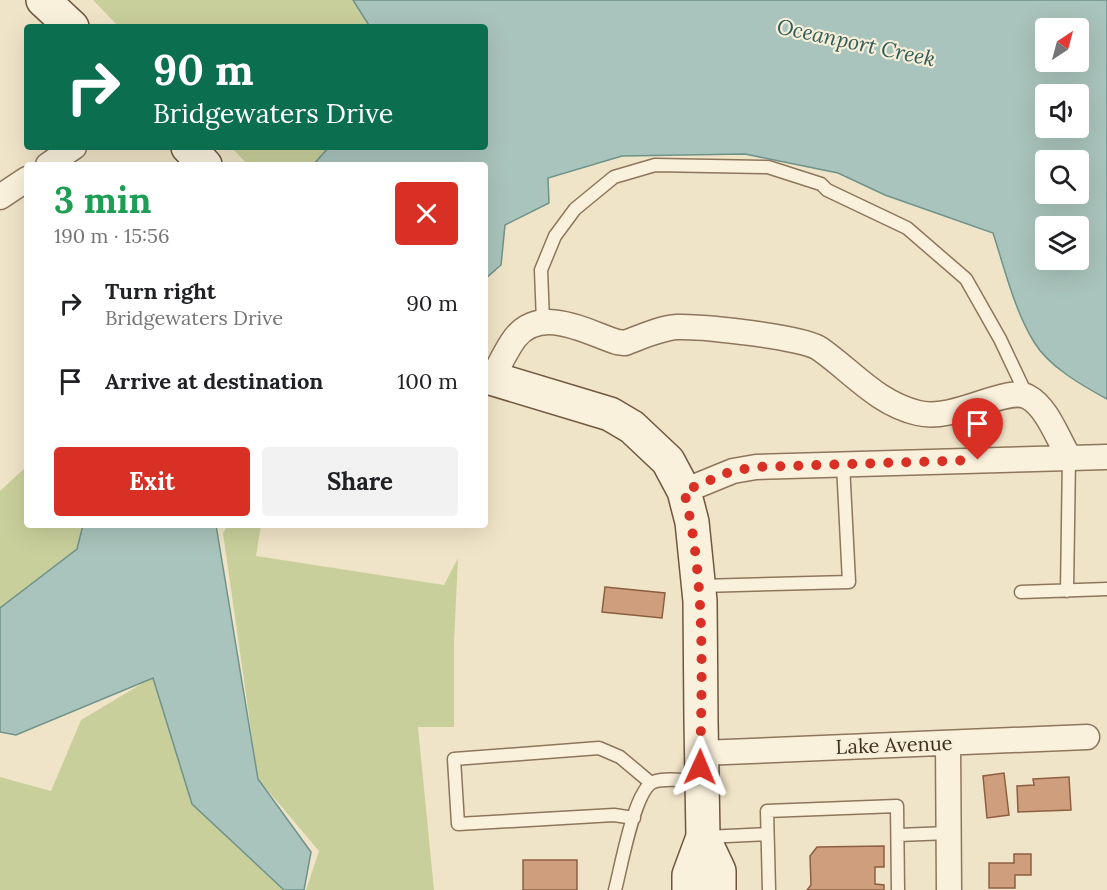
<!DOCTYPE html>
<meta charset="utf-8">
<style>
:root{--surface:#fff;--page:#f2f2f2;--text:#202124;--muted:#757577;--accent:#d93025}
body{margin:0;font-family:Lora,serif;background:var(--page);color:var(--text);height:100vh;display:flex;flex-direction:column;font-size:22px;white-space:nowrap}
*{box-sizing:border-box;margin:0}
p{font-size:20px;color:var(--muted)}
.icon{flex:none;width:33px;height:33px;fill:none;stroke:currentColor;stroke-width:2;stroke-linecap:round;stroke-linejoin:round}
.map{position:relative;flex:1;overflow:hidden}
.panel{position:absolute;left:24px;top:162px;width:464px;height:366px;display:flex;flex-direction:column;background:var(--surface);border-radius:6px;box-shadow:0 6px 24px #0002}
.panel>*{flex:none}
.guide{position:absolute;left:24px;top:24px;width:464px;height:126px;border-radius:6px;box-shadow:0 6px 24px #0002;background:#0b6e4f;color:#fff;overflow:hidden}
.needle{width:39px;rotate:36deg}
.tools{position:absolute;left:1035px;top:18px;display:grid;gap:12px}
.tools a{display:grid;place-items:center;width:54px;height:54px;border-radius:6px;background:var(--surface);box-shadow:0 6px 24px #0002;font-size:30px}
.pin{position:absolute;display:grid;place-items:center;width:51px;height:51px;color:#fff;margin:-62px -26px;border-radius:50% 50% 50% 0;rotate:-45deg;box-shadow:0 0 6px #0007}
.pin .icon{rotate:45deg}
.me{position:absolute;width:66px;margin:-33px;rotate:1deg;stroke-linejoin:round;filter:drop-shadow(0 0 4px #0008)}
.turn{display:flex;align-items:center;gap:21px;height:126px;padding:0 30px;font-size:27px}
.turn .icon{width:78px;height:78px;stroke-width:2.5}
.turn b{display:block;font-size:42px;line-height:51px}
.round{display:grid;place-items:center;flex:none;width:63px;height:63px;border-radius:6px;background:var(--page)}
.summary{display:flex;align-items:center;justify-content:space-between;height:102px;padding:0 30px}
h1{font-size:36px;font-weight:700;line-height:45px;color:#1e9e55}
.button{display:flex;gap:12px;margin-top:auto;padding:12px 30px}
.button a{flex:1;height:69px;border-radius:6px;background:var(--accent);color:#fff;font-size:24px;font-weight:700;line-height:69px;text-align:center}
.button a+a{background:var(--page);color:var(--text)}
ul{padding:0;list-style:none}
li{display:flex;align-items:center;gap:18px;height:78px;padding:0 30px}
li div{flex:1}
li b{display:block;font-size:22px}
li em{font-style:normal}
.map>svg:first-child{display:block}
.green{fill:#c9cf9b}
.water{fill:#a9c4bc;stroke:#6f938a;stroke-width:1.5;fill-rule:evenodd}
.building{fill:#cf9f7d;stroke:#8d5f41;stroke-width:1.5}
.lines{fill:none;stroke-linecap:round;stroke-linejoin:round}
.lane-casing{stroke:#8d765c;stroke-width:15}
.street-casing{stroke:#8d765c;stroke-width:27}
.secondary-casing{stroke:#6f573f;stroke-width:36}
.lane{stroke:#faf1dc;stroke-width:12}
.street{stroke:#faf1dc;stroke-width:24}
.secondary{stroke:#faf1dc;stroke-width:33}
.route{stroke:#d93025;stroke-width:10;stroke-dasharray:0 18}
.labels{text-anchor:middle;stroke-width:4.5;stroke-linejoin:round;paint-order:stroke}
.street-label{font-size:20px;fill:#3d2e20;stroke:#f7eed8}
.water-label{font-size:21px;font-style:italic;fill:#2f5d5a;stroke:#f7eed8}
</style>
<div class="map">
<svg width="1107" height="890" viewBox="0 0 1107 890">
<rect width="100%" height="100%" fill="#f0e4c8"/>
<path class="green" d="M93,0h260l17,27h-251z
M231,147h98l-16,18h-65z
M27,466v59h56l-6,24 -77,59v-117z
M228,525h33l-5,31 188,29 14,-27 -4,85v84h-36l16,163h-128l13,-39 -61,-72 -35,-246z
M153,677l39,127 92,86h-284v-113l51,14 30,-71z"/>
<path class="water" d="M353,0h754v399c-24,-13 -58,-32 -73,-57 -20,-33 -29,-72 -41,-109l-108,-38 -47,-22 -93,-19 -123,2 -74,22 1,25 -44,22 -4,40 -16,14 -1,-114h-171l16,-18h155v-120h-114zM1046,28h32v34h-32zM1046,94h32v34h-32zM1046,160h32v34h-32zM1046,226h32v34h-32z
M83,525h133l42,254 53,73 -7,38h-20l-92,-86 -39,-126 -137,57 -16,-3v-124l77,-59z"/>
<path class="building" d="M605,587l60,6 -3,25 -60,-6z
M1004,773l5,42 -22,3 -4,-42z
M1069,777l2,33 -53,2 -1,-26 17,-1 -1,-6z
M884,846v21h-9v17l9,1v5h-77l4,-5 -1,-29 7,-9z
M1014,854h17v21h-16v13h-26v-25h25z
M523,860h54v30h-54z"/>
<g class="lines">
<defs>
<path id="lane" d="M543,321l-2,-51 14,-34 20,-27 39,-32 41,-12 113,2 53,17 6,6 80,38 59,51 34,60 27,57
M701,586l148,-4 -6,-118
M1067,591l2,-134
M1021,592l86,-3
M634,818l-20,-3 -156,9 -4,-65 145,-11 21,9 31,26
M898,835l51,-2
M706,837l61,-3
M615,890c6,-22 19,-99 38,-108 13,-5 34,-1 47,-1
M769,890l-2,-79 130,-5 1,84"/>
<path id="street" d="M48,165l26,-18
M0,197l27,-18
M492,379c7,-13 14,-29 23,-41 26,-33 71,-6 102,4l8,1c16,-6 35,-15 52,-16 24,-1 127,10 143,22 34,24 57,54 98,64 37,9 88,-28 110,-16 19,10 30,42 41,60
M684,491l49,-20 23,-4 351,-10
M948,743l1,147
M701,753l386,-16"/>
<path id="secondary" d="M43,0l29,27
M188,147l17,18
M484,376l126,38 22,13 36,34 16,30 8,31 8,79 1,120 2,116 -14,38v15
M703,837l16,34v19"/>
</defs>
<use href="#lane" class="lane-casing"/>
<use href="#street" class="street-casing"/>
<use href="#secondary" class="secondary-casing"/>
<use href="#lane" class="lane"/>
<use href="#street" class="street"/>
<use href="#secondary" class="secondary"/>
</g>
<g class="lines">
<path class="route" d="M700,767c2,-91 6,-187 -16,-276l48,-20 24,-4 222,-7"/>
</g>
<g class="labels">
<g class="street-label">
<text transform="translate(894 745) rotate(-2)" y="7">Lake Avenue</text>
</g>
<g class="water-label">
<text transform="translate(856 43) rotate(12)" y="7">Oceanport Creek</text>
</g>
</g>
</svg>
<div class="tools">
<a><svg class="needle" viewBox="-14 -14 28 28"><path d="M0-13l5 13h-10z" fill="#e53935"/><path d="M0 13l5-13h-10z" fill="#757577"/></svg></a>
<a><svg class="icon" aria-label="sound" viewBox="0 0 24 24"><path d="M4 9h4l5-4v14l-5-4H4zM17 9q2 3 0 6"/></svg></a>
<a><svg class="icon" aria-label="search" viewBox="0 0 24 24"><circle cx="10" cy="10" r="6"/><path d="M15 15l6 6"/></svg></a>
<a><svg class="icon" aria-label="layers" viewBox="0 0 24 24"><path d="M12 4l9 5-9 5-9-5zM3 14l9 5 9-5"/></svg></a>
</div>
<div class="pin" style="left:978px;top:460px;background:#d93025"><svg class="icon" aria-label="arrive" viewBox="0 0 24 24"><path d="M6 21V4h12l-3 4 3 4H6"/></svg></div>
<svg class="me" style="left:700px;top:767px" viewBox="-20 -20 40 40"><path d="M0-17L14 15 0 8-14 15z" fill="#d93025" stroke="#fff" stroke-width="4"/></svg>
<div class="guide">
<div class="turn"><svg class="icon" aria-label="right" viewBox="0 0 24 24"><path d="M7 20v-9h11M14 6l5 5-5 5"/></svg><div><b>90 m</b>Bridgewaters Drive</div></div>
</div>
<section class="panel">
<div class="summary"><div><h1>3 min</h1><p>190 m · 15:56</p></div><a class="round" style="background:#d93025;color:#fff"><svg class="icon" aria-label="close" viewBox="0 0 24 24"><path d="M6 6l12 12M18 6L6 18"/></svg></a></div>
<ul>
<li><svg class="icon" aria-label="right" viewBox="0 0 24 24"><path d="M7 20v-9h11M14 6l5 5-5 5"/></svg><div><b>Turn right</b><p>Bridgewaters Drive</p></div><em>90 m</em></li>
<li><svg class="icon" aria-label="arrive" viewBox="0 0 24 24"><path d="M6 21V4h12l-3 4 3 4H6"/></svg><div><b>Arrive at destination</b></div><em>100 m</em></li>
</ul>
<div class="button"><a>Exit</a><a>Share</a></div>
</section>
</div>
